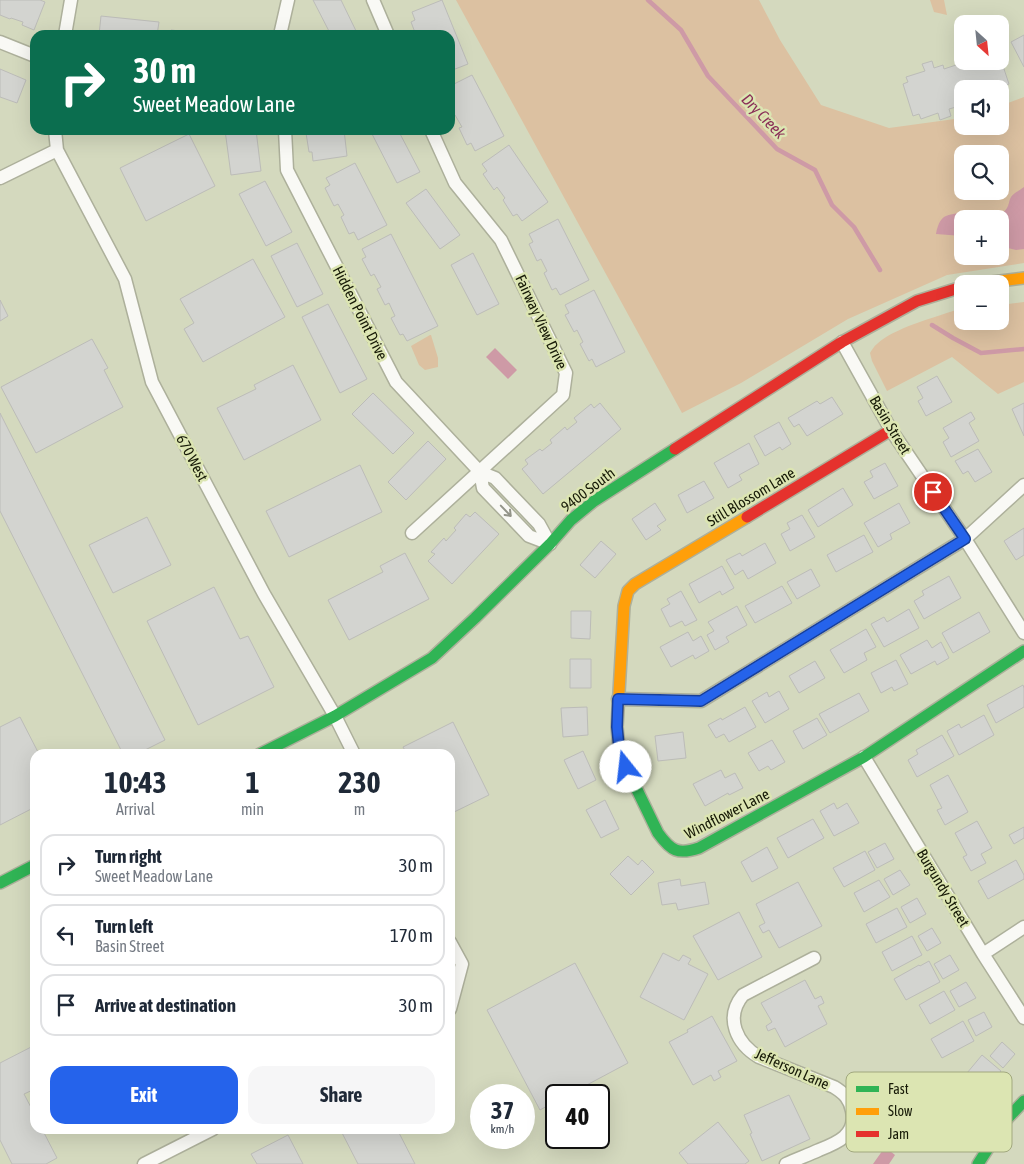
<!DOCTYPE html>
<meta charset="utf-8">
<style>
:root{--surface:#fff;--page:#f6f6f7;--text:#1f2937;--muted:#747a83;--line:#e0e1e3;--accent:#2563eb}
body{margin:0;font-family:"Asap Condensed",sans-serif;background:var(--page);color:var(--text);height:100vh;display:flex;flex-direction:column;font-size:19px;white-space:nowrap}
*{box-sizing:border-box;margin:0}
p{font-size:16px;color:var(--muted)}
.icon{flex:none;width:28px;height:28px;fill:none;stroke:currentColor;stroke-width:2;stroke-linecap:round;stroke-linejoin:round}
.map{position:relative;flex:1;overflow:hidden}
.panel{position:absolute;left:30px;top:749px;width:425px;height:385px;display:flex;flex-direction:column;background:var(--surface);border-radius:15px;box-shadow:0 5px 20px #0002}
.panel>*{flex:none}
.guide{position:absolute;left:30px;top:30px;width:425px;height:105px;border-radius:15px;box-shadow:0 5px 20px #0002;background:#0b6e4f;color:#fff;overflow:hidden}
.needle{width:32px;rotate:153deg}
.buttons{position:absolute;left:954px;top:15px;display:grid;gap:10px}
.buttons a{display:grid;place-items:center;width:55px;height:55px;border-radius:10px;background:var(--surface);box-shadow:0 5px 20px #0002;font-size:25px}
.speed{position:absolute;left:470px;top:1084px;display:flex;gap:10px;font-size:25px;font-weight:700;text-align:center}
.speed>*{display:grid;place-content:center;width:65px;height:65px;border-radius:50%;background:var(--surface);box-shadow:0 5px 20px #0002;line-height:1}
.speed small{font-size:12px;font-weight:400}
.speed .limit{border:2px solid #111;border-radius:8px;background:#fff;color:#111}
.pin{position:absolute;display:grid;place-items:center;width:42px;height:42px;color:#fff;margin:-21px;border:2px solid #fff;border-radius:50%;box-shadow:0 1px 5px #0007}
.me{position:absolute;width:55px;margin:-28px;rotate:344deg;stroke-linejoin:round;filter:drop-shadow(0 0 4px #0008)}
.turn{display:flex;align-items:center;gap:18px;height:105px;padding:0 20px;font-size:22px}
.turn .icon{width:65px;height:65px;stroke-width:2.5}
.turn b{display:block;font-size:35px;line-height:42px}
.eta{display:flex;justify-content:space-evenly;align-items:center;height:85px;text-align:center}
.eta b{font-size:30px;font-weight:700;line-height:35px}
.cta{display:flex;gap:10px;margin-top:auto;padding:10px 20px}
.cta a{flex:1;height:58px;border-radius:15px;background:var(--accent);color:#fff;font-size:20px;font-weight:700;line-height:58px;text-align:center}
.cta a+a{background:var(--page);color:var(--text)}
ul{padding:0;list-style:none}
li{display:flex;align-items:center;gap:15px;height:62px;margin:0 10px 8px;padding:0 10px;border:2px solid var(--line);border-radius:15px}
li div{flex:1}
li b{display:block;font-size:19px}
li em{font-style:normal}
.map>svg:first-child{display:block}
.green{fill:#dcc1a1;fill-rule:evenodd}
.water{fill:#ce9aa6}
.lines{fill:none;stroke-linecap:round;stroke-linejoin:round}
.stream{stroke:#ce9aa6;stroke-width:4.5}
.building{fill:#d3d4d0;stroke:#bcbcb8}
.street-casing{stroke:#adb09b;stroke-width:15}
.fast-casing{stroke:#adb09b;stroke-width:14}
.slow-casing{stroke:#adb09b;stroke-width:14}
.jam-casing{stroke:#adb09b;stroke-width:14}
.street{stroke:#f9f9f5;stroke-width:12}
.fast{stroke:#30b455;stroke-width:11}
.slow{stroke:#ff9f0a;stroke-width:11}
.jam{stroke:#e5322d;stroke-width:11}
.oneway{stroke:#939489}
.route-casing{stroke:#184099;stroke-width:12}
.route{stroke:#2563eb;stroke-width:9}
.labels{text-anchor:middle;stroke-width:5;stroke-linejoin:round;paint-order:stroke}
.street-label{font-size:15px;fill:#161906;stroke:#dce5b2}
.water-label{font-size:16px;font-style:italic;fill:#8a2e57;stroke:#dce5b2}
.key{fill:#dce5b2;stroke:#a1a87e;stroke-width:1}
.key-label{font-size:14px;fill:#161906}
</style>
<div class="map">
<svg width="1024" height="1164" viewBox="0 0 1024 1164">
<rect width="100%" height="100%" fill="#d4d9be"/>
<path class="green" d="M456,0h303l21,40 41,65 68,23 73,-10v8h38v-20l24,-9v166l-77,12 -99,44 -107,64 -59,30zM962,154h38v37h-38zM962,219h38v37h-38z
M930,0h14l3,15 -13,-3z
M1024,302v80l-26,12 -46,-37 -65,34 -15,-30 -2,-8c2,-3 4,-7 7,-9 17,-16 56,-26 79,-34h6v11h38v-16z
M430,335h1l7,23v9l-13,3 -6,-5 -8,-19z"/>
<path class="water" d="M1024,187v62l-8,1 -16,-4v-27h-38v17l-26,-2c5,-24 12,-16 30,-24 12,5 33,11 41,-2 2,-3 2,-8 4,-11 3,-4 9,-7 13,-10z
M495,348l22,22 -9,9 -22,-22z
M885,1147l10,8 -6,9h-16z"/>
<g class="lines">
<path class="stream" d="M648,0l33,30 27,46 69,73 38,21 17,35 22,22 26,43
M932,325l21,13 28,15 43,-4"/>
</g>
<path class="building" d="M0,0h40l5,2 -11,28 -12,-5 1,-3 -12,-4 -1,1 -10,-4z
M313,0h28l17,35h-27z
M442,0l26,64 -18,7v-36h-34l-5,-13 4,-2 -3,-8z
M101,16l58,6 -2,13h-58z
M171,30l44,5h-45z
M1024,35v32l-13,-25z
M1000,57l9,27 -5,2 1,5 -5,2v-4h-38v11l-7,3 1,4 -7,2 2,7 -11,4 -2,-7 -17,6 -2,-5 -6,2 -10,-32 5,-2 -2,-5 19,-6 -3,-7 10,-3 2,7 9,-3 1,4 12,-4 -1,-4 7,-3v3h38z
M0,69l26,11 -9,23 -17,-6z
M472,75l32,61 -29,15 -4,-8 -4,2 -8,-17 3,-1 -7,-12 -3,1 -2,-4v-26z
M225,130h31l5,41 -30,4z
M310,130h34l3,26 -34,5 -1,-9h-3l-3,-19 4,-1z
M375,130h23l22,42 -23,11 -26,-51z
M189,134l26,52 -69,35 -26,-53z
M509,145l39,57 -26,19 -5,-7 -4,2 -10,-16 2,-2 -8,-11 -3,3 -11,-16 4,-3 -5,-7z
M355,163l32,62 -29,15 -4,-8 -5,2 -8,-17 3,-2 -6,-11 -4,2 -9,-18 5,-3 -4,-7z
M265,181l27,51 -26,14 -27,-52z
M426,189l34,46 -20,14 -34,-46z
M558,219l31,61 -29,15 -4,-7 -4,2 -8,-17 3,-2 -6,-12 -4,2 -8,-17 4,-2 -4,-8z
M391,234l47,92 -31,15 -4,-7 -3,1 -9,-17 4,-2 -6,-13 -4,2 -8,-16 4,-2 -7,-13 -3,2 -9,-17 4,-2 -4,-8z
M297,243l26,51 -26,13 -26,-51z
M473,253l26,51 -22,11 -26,-50z
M253,259l32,58 -82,45 -19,-33 10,-6 -14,-24z
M594,290l31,62 -29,15 -4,-8 -3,2 -9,-17 3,-2 -6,-12 -3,2 -9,-17 4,-2 -4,-8z
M0,300l8,16 -8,5z
M328,304l39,75 -27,14 -38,-76z
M92,339l16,29 -4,2 19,37 -87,46 -35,-66z
M293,365l28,55 -77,40 -27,-52 39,-19 -2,-4z
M937,376l15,26 -26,14 -8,-15 5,-3 -6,-11z
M373,393l41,40 -21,21 -41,-40z
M832,397l11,17 -36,22 -8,-12 -5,3 -6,-9 29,-17 3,3z
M600,403l21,26 -78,65 -21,-25 6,-5 -3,-4 15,-11 2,2 10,-8 -2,-3 15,-13 2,3 10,-8 -3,-4 17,-14 3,4z
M1024,403v33l-12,-27z
M971,412l4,7 -6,4 10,18 -28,16 -8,-15 6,-4 -6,-10z
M0,413l165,327 -28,14h-14l-123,-243z
M779,422l12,22 -9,6 -2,-3 -15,9 -11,-20z
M428,441l18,18 -40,41 -18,-18z
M749,443l10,21 -20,11 3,5 -14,8 -14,-25z
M978,449l14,23 -17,10 -7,-11 -5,3 -8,-13z
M885,463l13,23 -24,13 -10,-17 9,-5 -3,-6z
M360,465l22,47 -93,45 -23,-46z
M704,481l10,17 -27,15 -9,-18z
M843,488l10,17 -35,22 -10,-17z
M655,503l11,17 -9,6 4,4 -15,10 -14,-21z
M899,503l11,20 -20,11 2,5 -14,8 -14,-24z
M475,512l24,22 -47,50 -24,-23 7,-7 -4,-2 13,-14 2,3 10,-11 -2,-2 12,-14 4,3z
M802,515l13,22 -25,14 -9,-17 9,-5 -3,-6z
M147,517l24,48 -58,28 -24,-48z
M1024,528v27l-8,5 -12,-19z
M864,535l9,17 -37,20 -9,-17z
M601,541l15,13 -21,24 -15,-13z
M765,543l11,20 -28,16 -5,-9 -8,5 -9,-15 14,-7 2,3z
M405,553l24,46 -80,41 -21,-40 55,-28 -3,-6z
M722,566l12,22 -12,7 -2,-4 -21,12 -10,-19z
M811,569l9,17 -23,13 -10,-17z
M949,576l12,22 -37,21 -10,-18 10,-6 -2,-4z
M782,586l10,17 -37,20 -10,-17z
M214,587l26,52 8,-3 26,51 -76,38 -51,-104z
M681,591l16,29 -12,6 -3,-5 -12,6 -9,-18 9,-5 -3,-5z
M737,606l10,19 -21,12 3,5 -14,8 -8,-15 7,-4 -6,-9z
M909,609l10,19 -35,19 -13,-23 13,-7 3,5z
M571,611h20l-1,28 -19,-1z
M979,612l11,20 -37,21 -11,-20z
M866,629l10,18 -12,6 3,7 -23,13 -14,-23z
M688,632l5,9 8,-5 8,15 -14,8 -2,-4 -22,12 -11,-20z
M927,640l5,8 9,-6 8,16 -12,7 -2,-4 -24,13 -11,-19z
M570,659h21v29h-21z
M896,660l12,24 -14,7 -2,-4 -11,6 -10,-20z
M815,661l10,17 -26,15 -10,-17z
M1023,685l1,3v19l-28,16 -9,-18z
M779,691l10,18 -24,14 -13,-22 15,-9 2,5z
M859,693l10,18 -39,22 -11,-19z
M587,707l1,28 -25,2 -2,-29z
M745,707l11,20 -27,15 -5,-8 -8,4 -8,-13 13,-7 1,2z
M984,715l10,20 -35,20 -12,-24 12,-7 2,4z
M20,717l19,37h-4v53l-35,18v-98z
M817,718l10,17 -24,14 -10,-18z
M453,722l36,73 -39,19v-60h-43l-4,-7z
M683,732l3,26 -28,3 -3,-25z
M942,735l12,21 -37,21 -9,-17 10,-6 -2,-4z
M772,740l13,22 -14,8 -3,-4 -9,5 -11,-18z
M583,751l13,29 -18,9 -14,-29z
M721,770l4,8 10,-5 8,15 -14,7 -1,-2 -23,13 -12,-22z
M948,775l20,37 -23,13 -8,-15 5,-2 -12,-23z
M605,800l14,29 -18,9 -15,-28z
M834,803l3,6 10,-6 12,20 -25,13 -14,-25z
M813,819l11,19 -36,20 -11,-20z
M977,821l15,27 -11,6 5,9 -15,8 -8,-14 4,-2 -12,-22z
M1024,827v11l-10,6 -5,-9z
M885,843l9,16 -17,9 -9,-16z
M767,847l11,21 -26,14 -11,-20z
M865,851l10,19 -31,17 -11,-19z
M628,856l10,9 4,-5 12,12 -23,23 -21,-21z
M1016,860l8,15v4l-36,20 -10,-18z
M900,870l10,15 -17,10 -9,-16z
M680,879l1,7 24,-4 4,22 -31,6 -2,-7 -14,2 -4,-22z
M879,880l11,17 -26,15 -10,-19z
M798,882l24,44 -43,22 -10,-18 -6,3 -4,-7 6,-3 -9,-19z
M917,898l9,16 -16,9 -9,-16z
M897,908l10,19 -31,16 -10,-19z
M739,912l23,45 -44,23 -25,-44z
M932,928l9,15 -14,8 -9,-15z
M912,936l10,19 -30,16 -10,-19z
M663,953l16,8 4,-6 8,4 -3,5 20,10 -24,46 -44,-23z
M950,955l9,15 -16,9 -9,-15z
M929,961l11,21 -34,18 -12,-21 25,-14 1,1z
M575,963l53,100 -60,32h-12v6l-16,9 -53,-100z
M805,980l10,19 6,-3 3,7 -6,3 9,18 -42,23 -10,-19 -7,3 -2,-5 6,-4 -11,-19z
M966,982l10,16 -17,9 -9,-16z
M944,991l11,19 -25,14 -11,-19z
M984,1012l8,15 -16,9 -8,-16z
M712,1016l25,45 -19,10 3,6 -7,4 -3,-6 -18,10 -24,-43 19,-10 -1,-2z
M963,1021l11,20 -32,17 -11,-19z
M1002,1042l13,12 -12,14 -13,-12z
M35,1045v44l-11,5 11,21v14h7l15,29 -11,6h-34l-12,-24v-77z
M982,1055l19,16 -25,30 -19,-16z
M789,1095l21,44 -48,22 -12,-27 2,-1 -8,-18z
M718,1122l31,39 -4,3h-57l-9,-11z
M340,1129h57l18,35h-57z
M288,1135l15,29h-46l-6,-10z"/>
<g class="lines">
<defs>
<path id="street" d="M373,0l15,35
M65,35l6,-35
M280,35l8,-35
M0,42l35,14
M55,130l2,20 68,129 27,103 112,212 71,122 19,38
M285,130l2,40 109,212 84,90 15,6 44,46 11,20
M0,178l57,-28
M842,342l49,88 74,109 59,94
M480,472l3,16 46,48 21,8
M412,533l151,-138 3,-22 -65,-133 -46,-57 -24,-53
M618,699l83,2 264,-162 59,-54
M864,757l119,197 41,64
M450,942l12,22 -12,45
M983,954l41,-27
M144,1164l69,-35
M786,1164c11,-5 22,-9 33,-14 18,-7 38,-15 33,-39 -2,-12 -8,-18 -18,-24l-75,-30c-22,-13 -35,-39 -16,-62l71,-37"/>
<path id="fast" d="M260,754l75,-38 97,-58 43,-40 75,-74 21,-24 23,-19 81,-52
M623,758l3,9 32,66c13,18 20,22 41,15l165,-91 160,-106
M0,883l35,-18
M978,1164l29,-45 17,-18"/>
<path id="slow" d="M976,284l48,-6
M623,758l-4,-11 -2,-20 7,-121 4,-15 7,-7 112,-67"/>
<path id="jam" d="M675,449l167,-107 75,-41 45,-14
M747,517l144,-87"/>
</defs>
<use href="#street" class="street-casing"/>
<use href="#fast" class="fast-casing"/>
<use href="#slow" class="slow-casing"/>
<use href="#jam" class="jam-casing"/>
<use href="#street" class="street"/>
<use href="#fast" class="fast"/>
<use href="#slow" class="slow"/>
<use href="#jam" class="jam"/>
</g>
<defs><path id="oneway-shaft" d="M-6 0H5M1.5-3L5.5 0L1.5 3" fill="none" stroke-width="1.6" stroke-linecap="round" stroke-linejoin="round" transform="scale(1.25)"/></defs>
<use class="oneway" href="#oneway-shaft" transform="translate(506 511) rotate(46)"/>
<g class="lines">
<defs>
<path id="route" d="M626,767l-7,-20 -2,-20 1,-28 83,2 264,-162 -32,-47"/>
</defs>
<use href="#route" class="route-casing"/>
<use href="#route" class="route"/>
</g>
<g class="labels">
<g class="street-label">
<text transform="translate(360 313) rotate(63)" y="5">Hidden Point Drive</text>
<text transform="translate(541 322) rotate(65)" y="5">Fairway View Drive</text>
<text transform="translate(890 425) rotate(59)" y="5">Basin Street</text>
<text transform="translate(192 458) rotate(62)" y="5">670 West</text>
<text transform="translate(588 490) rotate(-37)" y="5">9400 South</text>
<text transform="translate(751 497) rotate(-31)" y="5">Still Blossom Lane</text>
<text transform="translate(727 814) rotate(-27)" y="5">Windflower Lane</text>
<text transform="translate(943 888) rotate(59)" y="5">Burgundy Street</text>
<text transform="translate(792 1069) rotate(24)" y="5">Jefferson Lane</text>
</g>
<g class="water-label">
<text transform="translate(764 116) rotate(46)" y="6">Dry Creek</text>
</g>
</g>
<rect x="846" y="1072" width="166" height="80" rx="8" class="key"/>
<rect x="856" y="1086" width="23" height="6" fill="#30b455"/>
<rect x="856" y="1108" width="23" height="7" fill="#ff9f0a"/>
<rect x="856" y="1131" width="23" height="6" fill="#e5322d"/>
<g class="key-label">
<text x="888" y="1094">Fast</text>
<text x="888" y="1116">Slow</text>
<text x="888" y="1139">Jam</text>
</g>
</svg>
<div class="buttons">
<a><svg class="needle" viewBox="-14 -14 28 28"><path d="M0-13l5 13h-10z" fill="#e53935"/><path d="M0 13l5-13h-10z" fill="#747a83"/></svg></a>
<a><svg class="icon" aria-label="sound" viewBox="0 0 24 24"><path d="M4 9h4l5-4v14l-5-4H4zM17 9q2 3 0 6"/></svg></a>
<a><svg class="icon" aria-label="search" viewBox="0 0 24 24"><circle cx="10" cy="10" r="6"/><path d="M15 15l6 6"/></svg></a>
<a>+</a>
<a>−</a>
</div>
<div class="speed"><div>37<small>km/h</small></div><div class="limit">40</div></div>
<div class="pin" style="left:933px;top:492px;background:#d93025"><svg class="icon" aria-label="arrive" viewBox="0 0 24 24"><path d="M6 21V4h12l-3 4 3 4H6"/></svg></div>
<svg class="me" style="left:626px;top:767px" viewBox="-20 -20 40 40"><circle r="19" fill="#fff"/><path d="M0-13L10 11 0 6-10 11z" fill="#2563eb"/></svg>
<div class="guide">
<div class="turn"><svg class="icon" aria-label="right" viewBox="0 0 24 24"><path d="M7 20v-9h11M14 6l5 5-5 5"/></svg><div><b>30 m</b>Sweet Meadow Lane</div></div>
</div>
<section class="panel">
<div class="eta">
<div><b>10:43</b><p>Arrival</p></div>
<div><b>1</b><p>min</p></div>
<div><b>230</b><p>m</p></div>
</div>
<ul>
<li><svg class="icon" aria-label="right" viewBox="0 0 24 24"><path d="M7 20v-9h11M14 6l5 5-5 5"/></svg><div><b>Turn right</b><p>Sweet Meadow Lane</p></div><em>30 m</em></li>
<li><svg class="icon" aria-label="left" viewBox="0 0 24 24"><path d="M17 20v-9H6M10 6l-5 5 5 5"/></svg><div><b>Turn left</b><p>Basin Street</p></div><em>170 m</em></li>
<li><svg class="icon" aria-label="arrive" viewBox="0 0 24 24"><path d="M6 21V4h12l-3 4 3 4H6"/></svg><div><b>Arrive at destination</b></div><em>30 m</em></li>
</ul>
<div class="cta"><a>Exit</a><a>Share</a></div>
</section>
</div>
